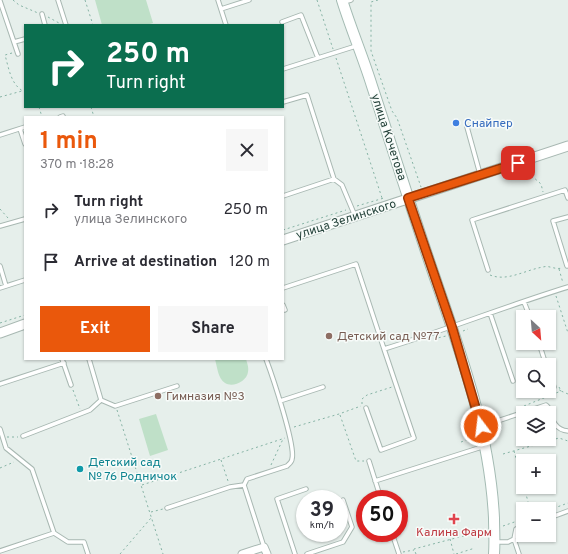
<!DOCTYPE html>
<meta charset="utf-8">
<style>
:root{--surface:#fff;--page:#f7f7f7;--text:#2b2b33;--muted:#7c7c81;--accent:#ea580c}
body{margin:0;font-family:Overpass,sans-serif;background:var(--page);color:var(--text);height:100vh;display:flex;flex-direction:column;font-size:15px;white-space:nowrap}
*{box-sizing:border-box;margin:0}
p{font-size:13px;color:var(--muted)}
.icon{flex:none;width:22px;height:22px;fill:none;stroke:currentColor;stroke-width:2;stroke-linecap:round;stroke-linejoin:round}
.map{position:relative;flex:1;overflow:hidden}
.side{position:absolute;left:24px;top:116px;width:260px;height:244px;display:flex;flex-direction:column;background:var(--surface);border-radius:0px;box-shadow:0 1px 3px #0004}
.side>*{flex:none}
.hud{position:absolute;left:24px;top:24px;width:260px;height:84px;border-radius:0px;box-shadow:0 1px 3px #0004;background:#0b6e4f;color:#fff;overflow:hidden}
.needle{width:26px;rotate:154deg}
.controls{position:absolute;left:516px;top:310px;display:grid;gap:8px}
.controls a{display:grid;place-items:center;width:40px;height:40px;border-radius:0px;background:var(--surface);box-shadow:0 1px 3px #0004;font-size:20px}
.speed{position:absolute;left:296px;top:490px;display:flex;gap:8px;font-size:20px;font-weight:700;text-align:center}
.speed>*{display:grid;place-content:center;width:52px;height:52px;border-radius:50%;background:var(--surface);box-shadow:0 1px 3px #0004;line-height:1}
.speed small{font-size:10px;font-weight:400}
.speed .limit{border:6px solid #d22;background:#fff;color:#111}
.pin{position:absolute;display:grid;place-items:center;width:34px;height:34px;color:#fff;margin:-17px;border-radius:8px;box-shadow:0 2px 6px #0006}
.me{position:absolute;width:44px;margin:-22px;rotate:345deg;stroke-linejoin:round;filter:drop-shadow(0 0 3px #0008)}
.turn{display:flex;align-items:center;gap:14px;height:84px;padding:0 16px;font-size:18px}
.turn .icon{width:52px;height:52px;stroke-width:2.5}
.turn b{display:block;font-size:28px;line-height:34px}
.round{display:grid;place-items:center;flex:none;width:42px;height:42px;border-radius:0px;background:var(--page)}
.headline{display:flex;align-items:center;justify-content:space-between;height:68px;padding:0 16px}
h1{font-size:24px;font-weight:700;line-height:30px;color:var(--accent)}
.button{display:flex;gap:8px;margin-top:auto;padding:8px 16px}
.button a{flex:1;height:46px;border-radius:0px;background:var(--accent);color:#fff;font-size:16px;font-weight:700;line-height:46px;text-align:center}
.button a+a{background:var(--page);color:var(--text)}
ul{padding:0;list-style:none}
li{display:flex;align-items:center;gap:12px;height:52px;padding:0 16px}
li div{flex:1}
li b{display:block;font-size:15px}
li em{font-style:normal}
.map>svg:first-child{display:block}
.green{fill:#bfe0c8}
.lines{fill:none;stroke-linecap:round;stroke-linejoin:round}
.service-casing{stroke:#a8b8b2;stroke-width:5.5}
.minor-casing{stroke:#a8b8b2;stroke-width:9}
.tertiary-casing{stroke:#a8b8b2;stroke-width:11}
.secondary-casing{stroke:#a4bbb3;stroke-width:12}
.path{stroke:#86b3a5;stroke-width:1;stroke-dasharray:2 3;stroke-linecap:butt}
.service{stroke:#fff;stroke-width:3.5}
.minor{stroke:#fff;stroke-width:7}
.tertiary{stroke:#fff;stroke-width:9}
.secondary{stroke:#fff;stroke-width:10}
.route-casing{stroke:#983908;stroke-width:10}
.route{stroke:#ea580c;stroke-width:7}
.shop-dot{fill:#3f7fe0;stroke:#f7fbf9;stroke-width:1.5}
.education-dot{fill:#8d6e63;stroke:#f7fbf9;stroke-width:1.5}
.culture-dot{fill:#0f9aa8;stroke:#f7fbf9;stroke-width:1.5}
.health-dot{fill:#e0444e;stroke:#f7fbf9;stroke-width:1.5}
.labels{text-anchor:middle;stroke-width:3;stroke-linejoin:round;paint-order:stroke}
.shop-label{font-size:12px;fill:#366cbe;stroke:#f7fbf9;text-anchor:start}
.street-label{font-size:12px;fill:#24423a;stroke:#f7fbf9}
.education-label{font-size:12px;fill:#785e54;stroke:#f7fbf9;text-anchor:start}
.culture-label{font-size:12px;fill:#0d838f;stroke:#f7fbf9;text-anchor:start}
.health-label{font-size:12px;fill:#be3a42;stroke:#f7fbf9}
</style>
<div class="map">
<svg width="568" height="554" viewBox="0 0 568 554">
<rect width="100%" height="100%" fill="#e6efeb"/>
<path class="green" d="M95,0h51l7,23 -7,2h-44z
M215,359h31c1,4 3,8 2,13 -1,9 -15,16 -23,11 -7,-4 -8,-17 -10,-24z
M156,414l12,36 -18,6 -11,-37z"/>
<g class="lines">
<defs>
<path id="service" d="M58,0l8,25
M218,0l8,25
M0,1l18,53
M344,2l7,-2
M221,9l28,-9
M42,14l3,11
M282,22l19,-7 17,43
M14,42l11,-3
M283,69l73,-23
M283,102l24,-7 27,84 8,6 13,31
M60,117l3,-1v1
M467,127l13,47
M20,129l5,15
M0,135l25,-8
M283,196l51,-17
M0,226l25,-7
M0,266l6,20
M567,266l-14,-45 15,-4
M488,270l-16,-50 93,-30 3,8
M0,288l25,-8
M283,288l73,-24 28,85c62,-19 122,-43 184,-62
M524,302l6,15
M283,305l2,5h-2
M490,313l23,68
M539,343l7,22
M62,359l9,26
M549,373l5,14
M0,384l64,-21
M101,400l14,6 62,-20
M280,401l43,-14
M366,408l15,42 33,-12 -30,-89
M482,426l64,-21 2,2c4,11 6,23 20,24
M0,429l6,19 26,21 22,64 -54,18
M23,436l67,-26 11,-10 -12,-41
M369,461l12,38
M375,481l110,-35
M167,508l63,-21 14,-2
M549,518l19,-7
M54,533l14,9h16l4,12
M392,533l7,21
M496,542h12l6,-3
M264,547l-20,-62 3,-6 40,-13c2,-2 5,-4 5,-7 4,-13 -20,-84 -26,-100
M295,554l-18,-55 29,-10
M307,554l36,-12 9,-15 -9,-27
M519,554l-5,-15 2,-10 7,-3"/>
<path id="minor" d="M242,554l22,-7 3,7"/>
<path id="tertiary" d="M283,240l285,-94
M0,333l25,-9"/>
<path id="secondary" d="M342,0c9,29 21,57 30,86 21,64 41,128 63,192 27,78 55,157 59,240 0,12 1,24 0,36"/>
</defs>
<use href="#service" class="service-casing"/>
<use href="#minor" class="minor-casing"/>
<use href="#tertiary" class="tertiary-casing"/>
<use href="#secondary" class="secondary-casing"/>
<path class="path" d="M13,0l6,5 19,8
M85,0l8,25
M317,0l16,49
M378,0l-7,2v49l21,60 5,7 24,69
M48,17l11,6
M12,53l-7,2c4,14 6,31 20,37
M336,58l46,140
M0,97l22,-6
M39,107l3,10
M91,107l3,10
M524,169l17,15 2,8
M357,206l27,-8
M0,209l8,9
M283,230l63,-20
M559,269l4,14
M490,275c17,7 35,-5 53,-8 6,-2 12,3 19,1
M556,296l12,37
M0,323l25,-8
M463,331l5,-2
M429,340l17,-4
M551,362l3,9
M559,387l2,4 7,3
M73,390l7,19
M362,404v-5l5,-4 25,-8
M524,406l37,-15 -3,-2
M117,410l46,144
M340,415l16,46h8
M294,427l45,-13 22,-8
M490,433l8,-3
M7,437h11
M461,442l14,-5
M514,451l9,32
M503,454l56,-16 9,3
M221,460l7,21
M271,465l12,-26
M0,468l14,-6
M142,485l143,-47
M524,487l6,22
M549,510l19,-7
M151,512l12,-3
M503,526l20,-7
M450,539l4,15
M403,552l11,-2
M120,554l31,-36
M416,554l-2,-5 72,-19
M456,554l19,-6"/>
<use href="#service" class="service"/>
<use href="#minor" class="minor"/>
<use href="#tertiary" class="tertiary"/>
<use href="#secondary" class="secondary"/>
</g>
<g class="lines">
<defs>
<path id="route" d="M481,426l-29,-99 -44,-129 110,-35"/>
</defs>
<use href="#route" class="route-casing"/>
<use href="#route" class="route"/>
</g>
<circle class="shop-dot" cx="456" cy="123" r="4"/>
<g class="education-dot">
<circle cx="329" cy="336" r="4"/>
<circle cx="158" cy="396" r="4"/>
</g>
<circle class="culture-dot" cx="80" cy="469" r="4"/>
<path class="health-dot" d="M452 513h4v4h4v4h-4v4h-4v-4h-4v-4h4z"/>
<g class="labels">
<g class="shop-label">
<text x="464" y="127">Снайпер</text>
</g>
<g class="street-label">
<text transform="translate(389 137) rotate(72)" y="4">улица Кочетова</text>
<text transform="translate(346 219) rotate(-18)" y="4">улица Зелинского</text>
</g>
<g class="education-label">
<text x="337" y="340">Детский сад №77</text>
<text x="166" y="400">Гимназия №3</text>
</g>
<g class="culture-label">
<text x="88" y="466">Детский сад<tspan x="88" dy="14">№ 76 Родничок</tspan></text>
</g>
<g class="health-label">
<text x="454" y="536">Калина Фарм</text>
</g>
</g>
</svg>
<div class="controls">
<a><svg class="needle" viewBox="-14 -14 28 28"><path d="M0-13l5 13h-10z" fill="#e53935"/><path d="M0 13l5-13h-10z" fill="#7c7c81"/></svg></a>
<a><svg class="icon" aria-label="search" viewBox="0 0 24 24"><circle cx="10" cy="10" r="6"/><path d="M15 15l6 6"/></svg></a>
<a><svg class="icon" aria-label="layers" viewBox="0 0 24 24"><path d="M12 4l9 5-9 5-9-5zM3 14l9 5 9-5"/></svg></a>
<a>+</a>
<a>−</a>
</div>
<div class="speed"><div>39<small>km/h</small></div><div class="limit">50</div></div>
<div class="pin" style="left:518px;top:163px;background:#d93025"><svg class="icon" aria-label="arrive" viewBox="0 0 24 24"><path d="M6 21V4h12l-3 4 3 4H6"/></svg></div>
<svg class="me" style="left:481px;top:426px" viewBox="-20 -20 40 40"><circle r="17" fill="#ea580c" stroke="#fff" stroke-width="3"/><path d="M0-11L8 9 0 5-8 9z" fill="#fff"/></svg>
<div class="hud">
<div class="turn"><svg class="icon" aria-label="right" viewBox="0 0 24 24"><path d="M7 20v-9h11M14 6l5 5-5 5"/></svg><div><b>250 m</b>Turn right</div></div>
</div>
<section class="side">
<div class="headline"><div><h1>1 min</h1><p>370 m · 18:28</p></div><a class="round"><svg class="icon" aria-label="close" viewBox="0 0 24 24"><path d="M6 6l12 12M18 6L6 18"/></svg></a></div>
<ul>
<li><svg class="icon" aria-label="right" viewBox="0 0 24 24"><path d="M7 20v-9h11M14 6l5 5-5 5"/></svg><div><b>Turn right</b><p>улица Зелинского</p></div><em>250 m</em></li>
<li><svg class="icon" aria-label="arrive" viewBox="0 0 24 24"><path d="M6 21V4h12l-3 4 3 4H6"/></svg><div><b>Arrive at destination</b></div><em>120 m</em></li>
</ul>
<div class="button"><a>Exit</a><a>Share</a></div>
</section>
</div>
